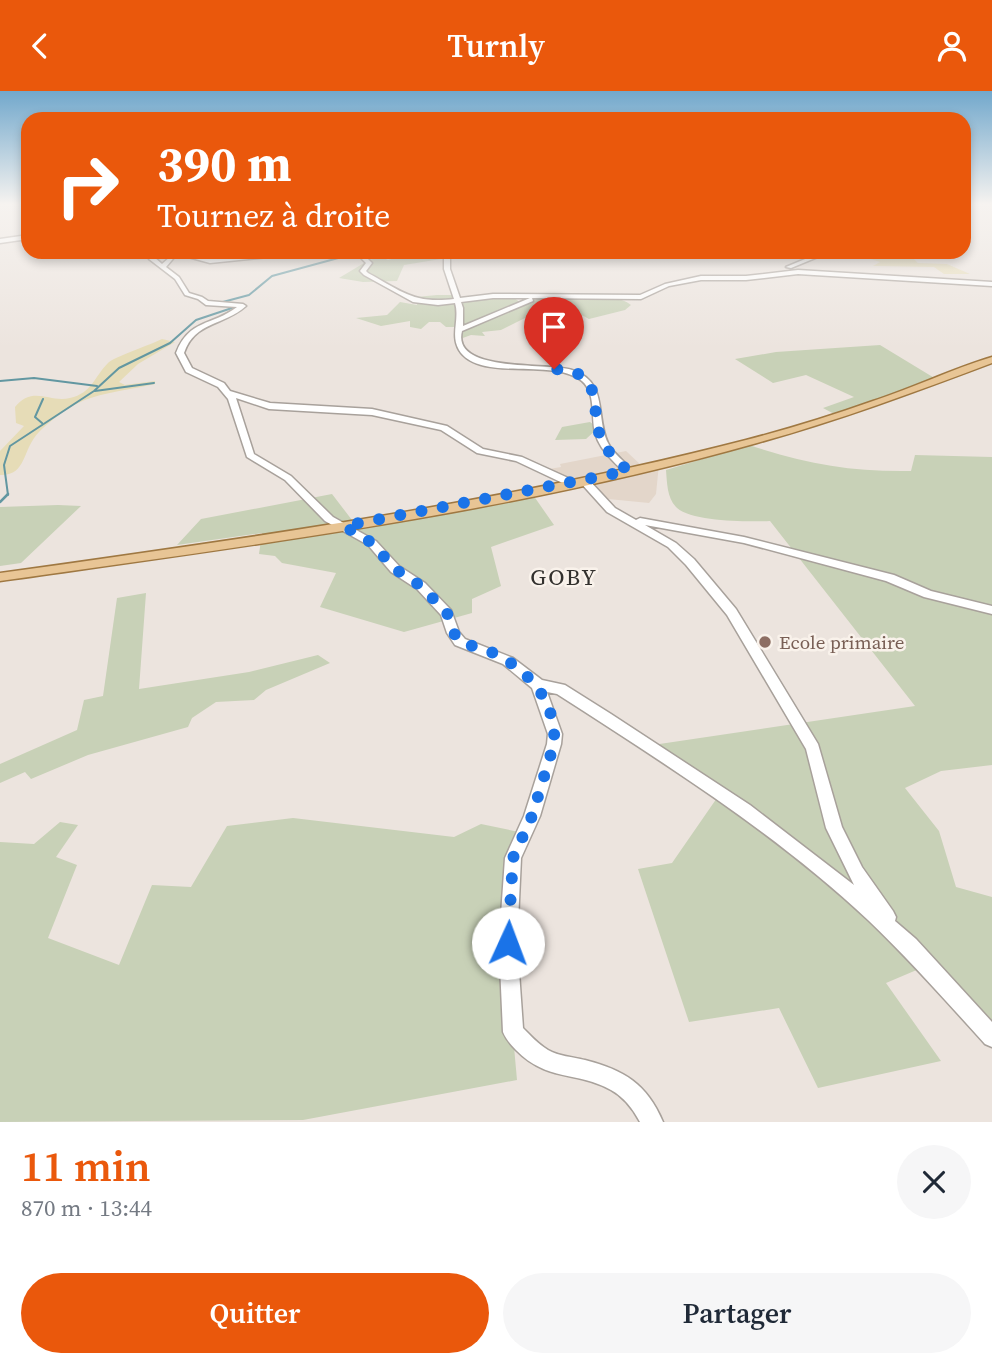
<!DOCTYPE html>
<html lang="fr">
<meta charset="utf-8">
<style>
:root{--surface:#fff;--page:#f6f6f7;--text:#1f2937;--muted:#747a83;--accent:#ea580c}
body{margin:0;font-family:"Source Serif 4",serif;background:var(--page);color:var(--text);height:100vh;display:flex;flex-direction:column;font-size:26px;white-space:nowrap}
*{box-sizing:border-box;margin:0}
p{font-size:23px;color:var(--muted)}
.icon{flex:none;width:38px;height:38px;fill:none;stroke:currentColor;stroke-width:2;stroke-linecap:round;stroke-linejoin:round}
.map{position:relative;height:1031px;overflow:hidden}
.sheet{display:flex;flex-direction:column;background:var(--surface);flex:1}
.sheet>*{flex:none}
.banner{position:absolute;left:21px;top:21px;width:950px;height:147px;border-radius:21px;box-shadow:0 4px 10px #0003;background:#ea580c;color:#fff;overflow:hidden}
.pin{position:absolute;display:grid;place-items:center;width:60px;height:60px;color:#fff;margin:-72px -30px;border-radius:50% 50% 50% 0;rotate:-45deg;box-shadow:0 0 7px #0007}
.pin .icon{rotate:45deg}
.me{position:absolute;width:77px;margin:-38px;rotate:2deg;stroke-linejoin:round;filter:drop-shadow(0 0 5px #0008)}
.turn{display:flex;align-items:center;gap:24px;height:147px;padding:0 21px;font-size:32px}
.turn .icon{width:91px;height:91px;stroke-width:2.5}
.turn b{display:block;font-size:49px;line-height:60px}
.round{display:grid;place-items:center;flex:none;width:74px;height:74px;border-radius:37px;background:var(--page)}
.summary{display:flex;align-items:center;justify-content:space-between;height:119px;padding:0 21px}
h1{font-size:42px;font-weight:600;line-height:52px;color:var(--accent)}
.button{display:flex;gap:14px;margin-top:auto;padding:14px 21px}
.button a{flex:1;height:80px;border-radius:42px;background:var(--accent);color:#fff;font-size:28px;font-weight:600;line-height:80px;text-align:center}
.button a+a{background:var(--page);color:var(--text)}
header{display:flex;justify-content:space-between;align-items:center;height:91px;padding:0 21px;background:var(--accent);color:#fff;font-size:32px;font-weight:600}
.map>svg:first-child{display:block}
.built{fill:#e3d6ca}
.green{fill:#c8d1b7}
.sand{fill:#e6dcb7}
.lines{fill:none;stroke-linecap:round;stroke-linejoin:round}
.stream-far1{stroke:#6297a1;stroke-width:2}
.stream{stroke:#6297a1;stroke-width:2.5}
.minor-casing{stroke:#a8a19b;stroke-width:3}
.major-casing{stroke:#9f7842;stroke-width:3}
.minor{fill:#fff;fill-rule:evenodd}
.major{fill:#e8c595;fill-rule:evenodd}
.route{stroke:#1a73e8;stroke-width:12;stroke-dasharray:0 21.6}
.education-dot{fill:#8d6e63;stroke:#f9f2eb;stroke-width:2.5}
.labels{text-anchor:middle;stroke-width:5;stroke-linejoin:round;paint-order:stroke}
.education-label{font-size:19px;fill:#785e54;stroke:#f9f2eb;text-anchor:start}
.quarter-label{font-size:23px;letter-spacing:2px;fill:#32302d;stroke:#f9f2eb}
</style>
<header><svg class="icon" aria-label="back" viewBox="0 0 24 24"><path d="M15 5l-7 7 7 7"/></svg>Turnly<svg class="icon" aria-label="person" viewBox="0 0 24 24"><circle cx="12" cy="8" r="4"/><path d="M4 21q1-7 8-7t8 7"/></svg></header>
<div class="map">
<svg width="992" height="1031" viewBox="0 0 992 1031">
<rect width="100%" height="100%" fill="#ece4de"/>
<path class="built" d="M626,360l17,16 16,-3 -3,30 -7,9 -51,-5 -14,-17 -11,3 -17,-7 -7,-8 12,-2 -1,-3z"/>
<path class="green" d="M417,161l77,1 -45,2 -8,4 -37,6 -7,16 -34,1 -24,-4 30,-18 12,-3 7,3z
M437,204h19l2,6 55,-4 8,6c27,-7 88,-15 110,2l-6,5 -36,9 -22,-12 -33,3 1,3 -34,17 -19,2 3,4 -14,-1 -11,4 -6,-5 5,-7h-13l-6,-5h-11l-8,7 -11,-2v-6l-29,5 -25,-8 31,-3 13,-13 17,3 -1,-8z
M880,254l61,37 -103,34 -15,-8 31,-11 -48,-22 -33,8 -38,-24 41,-7z
M590,331l8,6 -12,11 -31,1 7,-13z
M749,354c57,19 103,27 162,26l4,-16 77,2v308l-51,6 -36,17 34,43 17,56 36,10v140l-66,-71 -40,17 55,78 -123,27 -39,-80 -90,14 -51,-153 34,-6 47,-68 -73,-49 269,-40 -145,-185c-21,1 -80,1 -94,-14 -9,-9 -9,-25 -10,-37z
M531,401l23,33 -63,22 10,39 -29,13v14l-68,19 -84,-25 16,-34 -54,-10 -7,-7 -16,-2 3,-21 -85,12 24,-26 131,-25 23,30z
M58,414l23,1 -60,57 -21,3v-59z
M146,502l-7,96 110,-17 69,-17 12,8 -64,27 -12,10 -38,2 -24,16 -4,9 -100,28 -57,24 -6,-7 -25,11v-19l77,-34 7,-30 19,-4 14,-98z
M293,727l161,19 27,-13 43,9 -4,9 -11,149 8,89 -214,40 -303,2v-280l34,2 26,-22 18,3 -22,32 21,8 -29,73 71,27 33,-80 39,2 36,-61z"/>
<path class="sand" d="M898,163l14,3 6,6 29,1 23,10h-26l-10,-7 -61,-1 7,-4 -22,-7 19,2z
M162,248l13,3 -37,22 -19,18 6,3 30,-4v3c-53,12 -73,7 -116,48 -17,17 -12,44 -39,43v-24l24,-25 -8,-3 -1,-16c18,-22 34,-4 55,-9 22,-5 24,-21 38,-35 4,-5 44,-19 54,-24z"/>
<g class="lines">
<path class="stream-far1" d="M219,212l30,-8 23,-19 81,-22
M0,290l34,-3 63,8
M95,300l59,-8
M42,332l-7,-6 8,-18
M8,404l-4,-30 6,-19 84,-55 25,-23 51,-25 26,-23 39,-13 -4,-1"/>
<path class="stream" d="M0,411l8,-8"/>
<defs>
<path id="minor" d="M28,144v4l-28,4v-4z
M149,161h6l-1,5 8,7 9,-8v-4h10l29,7 106,-7 -106,11 -33,-9 -11,13 13,10 10,16 13,4 6,4 35,3 3,2c-22,20 -51,15 -62,47l8,15 32,15 6,8 40,12 102,6 75,17 36,23 39,8 55,25v4h-8l-53,-25 -39,-8 -36,-23 -69,-15 -103,-6 -33,-11 18,56 37,22 42,41 43,24 23,25 26,17 26,27 8,22 6,7 48,19 29,22 23,5 46,29 139,91 104,80 -28,-57 -20,-79 -79,-134 -41,-50 -18,-18 -61,-35 -28,-31 1,-2h8l27,29 21,12 4,-2 104,19 150,38 37,16 61,15v8l-68,-17 -38,-16 -142,-38 -99,-18 31,18 18,16 42,50 82,135 24,83 20,40 31,44 3,6 -1,4 21,18 76,83v25l-7,-3c-38,-42 -76,-85 -117,-124 -94,-88 -204,-157 -311,-226l-10,-2 15,42 -1,10 -21,72 -19,42 -4,85 6,85c7,7 15,16 25,22 10,6 25,7 37,10 39,10 62,24 78,62h-23c-7,-13 -16,-25 -29,-32 -33,-19 -64,-8 -95,-40 -6,-6 -10,-11 -13,-18l-4,-89 6,-85 19,-42 23,-72 1,-10 -16,-46 -29,-24 -48,-19 -8,-12 -6,-18 -24,-26 -26,-17 -23,-27 -43,-24 -40,-41 -38,-23 -19,-58 -10,-12 -32,-15 -10,-19c13,-34 36,-27 61,-46l-31,-2 -8,-6 -13,-4 -10,-16 -26,-20z
M366,161h6l-6,5 6,6 -6,8 2,2c33,18 46,31 86,26l-10,-30v-17h6v17l10,29 33,-4 147,1 25,-11 36,-8h45l52,-6 194,12v4l-194,-12 -52,6h-45l-32,6 -28,13 -109,-1 1,3 -71,30c-11,43 88,31 110,39 37,12 23,46 36,73 5,11 17,18 25,28l-5,3c-6,-3 -11,-9 -16,-14 -8,-8 -14,-17 -17,-27 -4,-17 1,-40 -13,-52 -30,-24 -103,2 -123,-31 -9,-15 1,-31 -4,-47l-17,2 -25,-3 -49,-27 -4,-4 6,-8 -6,-6zM493,207h37l-67,28v-18l-2,-6z
M822,161h8l-39,16 -5,-1z"/>
<path id="major" d="M992,266v6c-77,29 -155,58 -235,80 -247,70 -503,102 -757,138v-8c251,-35 501,-70 746,-133 42,-11 85,-24 127,-39 40,-13 79,-32 119,-44z"/>
</defs>
<use href="#minor" class="minor-casing"/>
<use href="#major" class="major-casing"/>
<use href="#minor" class="minor"/>
<use href="#major" class="major"/>
</g>
<linearGradient id="sky" x2="0" y2="1"><stop stop-color="#72a8cc"/><stop offset="0.44" stop-color="#f6f3f0"/><stop offset="1" stop-color="#f6f3f0" stop-opacity="0"/></linearGradient>
<rect width="992" height="257" fill="url(#sky)"/>
<g class="lines">
<path class="route" d="M508,852l5,-85 19,-42 22,-72c3,-43 -26,-75 -63,-92 -12,-5 -25,-6 -35,-14l-9,-25 -26,-27 -26,-17 -23,-26 -28,-17 284,-55c-9,-9 -20,-18 -26,-30 -14,-32 6,-70 -48,-72"/>
</g>
<circle class="education-dot" cx="765" cy="551" r="7"/>
<g class="labels">
<g class="education-label">
<text x="779" y="558">Ecole primaire</text>
</g>
<g class="quarter-label">
<text x="564" y="494">GOBY</text>
</g>
</g>
</svg>
<div class="pin" style="left:554px;top:278px;background:#d93025"><svg class="icon" aria-label="arrive" viewBox="0 0 24 24"><path d="M6 21V4h12l-3 4 3 4H6"/></svg></div>
<svg class="me" style="left:508px;top:852px" viewBox="-20 -20 40 40"><circle r="19" fill="#fff"/><path d="M0-13L10 11 0 6-10 11z" fill="#1a73e8"/></svg>
<div class="banner">
<div class="turn"><svg class="icon" aria-label="right" viewBox="0 0 24 24"><path d="M7 20v-9h11M14 6l5 5-5 5"/></svg><div><b>390 m</b>Tournez à droite</div></div>
</div>
</div>
<section class="sheet">
<div class="summary"><div><h1>11 min</h1><p>870 m · 13:44</p></div><a class="round"><svg class="icon" aria-label="close" viewBox="0 0 24 24"><path d="M6 6l12 12M18 6L6 18"/></svg></a></div>
<div class="button"><a>Quitter</a><a>Partager</a></div>
</section>
